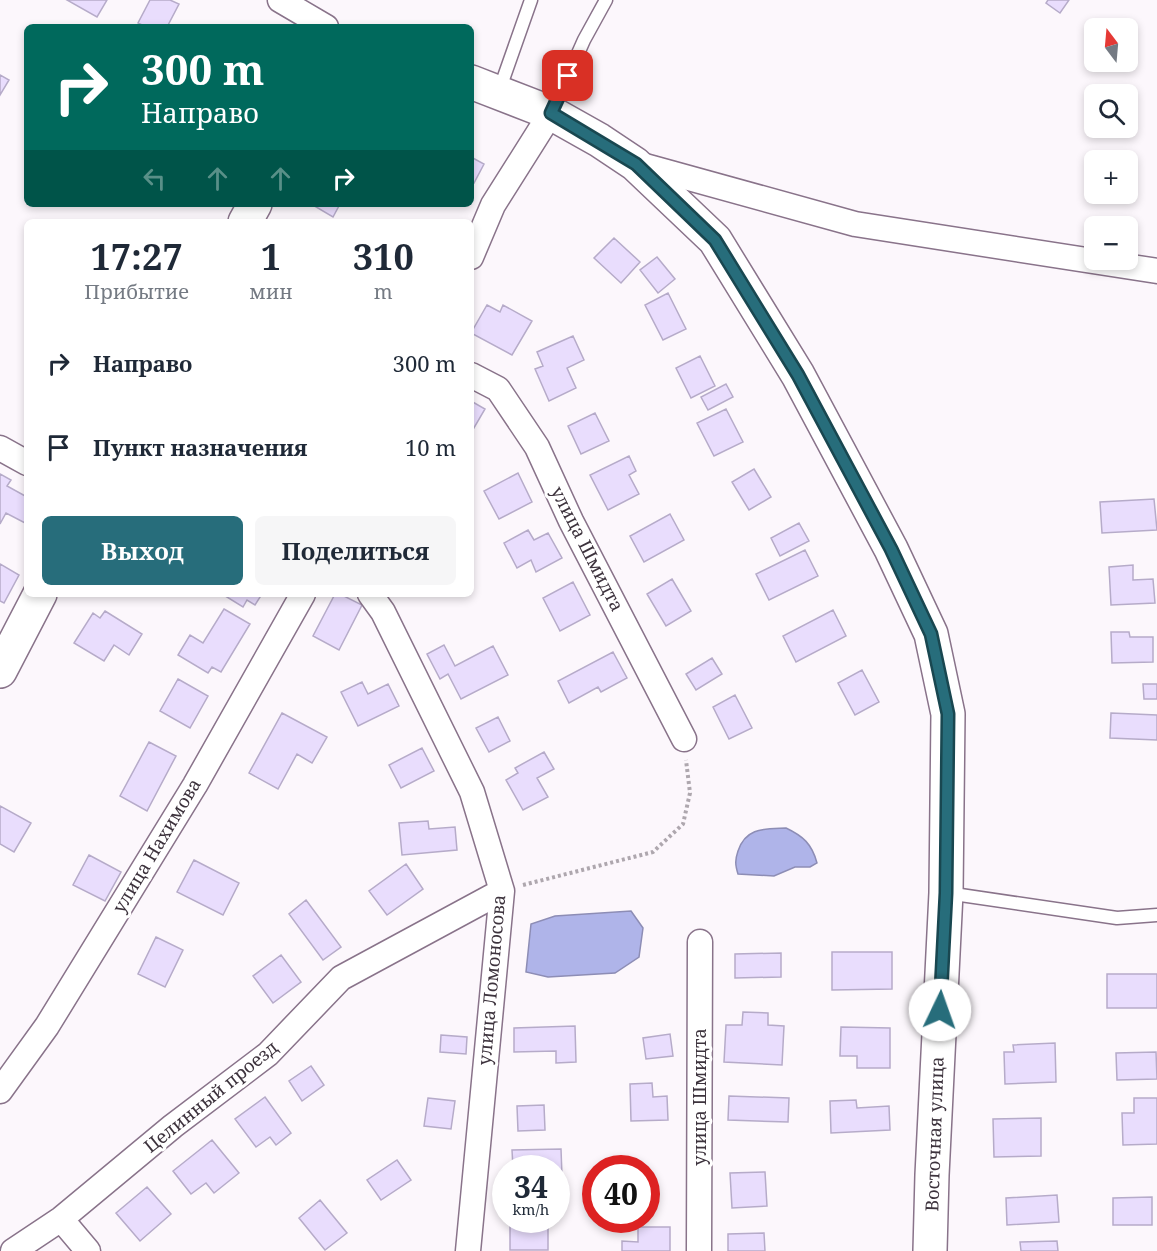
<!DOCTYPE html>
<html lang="ru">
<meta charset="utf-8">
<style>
:root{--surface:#fff;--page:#f6f6f7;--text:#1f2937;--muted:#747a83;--accent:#276d7b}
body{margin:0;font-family:"Noto Serif",serif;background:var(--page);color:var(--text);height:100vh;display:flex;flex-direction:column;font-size:22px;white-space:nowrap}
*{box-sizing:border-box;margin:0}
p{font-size:20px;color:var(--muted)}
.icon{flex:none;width:33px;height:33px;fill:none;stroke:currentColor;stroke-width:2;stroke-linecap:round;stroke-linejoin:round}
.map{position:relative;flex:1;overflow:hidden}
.drawer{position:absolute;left:24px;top:219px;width:450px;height:378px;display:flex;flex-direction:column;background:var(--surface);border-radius:9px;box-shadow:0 3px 9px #0003}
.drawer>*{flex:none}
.banner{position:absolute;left:24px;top:24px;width:450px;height:183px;border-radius:9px;box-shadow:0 3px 9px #0003;background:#00695c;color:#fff;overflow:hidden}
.needle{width:39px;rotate:344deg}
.buttons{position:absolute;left:1084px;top:18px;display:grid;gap:12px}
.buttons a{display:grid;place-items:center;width:54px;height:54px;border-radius:9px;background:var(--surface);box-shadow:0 3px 9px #0003;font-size:30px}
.speed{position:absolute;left:492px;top:1155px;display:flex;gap:12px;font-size:30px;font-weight:700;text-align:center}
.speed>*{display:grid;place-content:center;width:78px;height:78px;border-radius:50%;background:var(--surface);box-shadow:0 3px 9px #0003;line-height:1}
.speed small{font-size:15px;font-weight:400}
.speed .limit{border:9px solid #d22;background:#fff;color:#111}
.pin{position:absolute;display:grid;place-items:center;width:51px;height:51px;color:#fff;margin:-26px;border-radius:12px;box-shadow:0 3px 9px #0006}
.me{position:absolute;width:66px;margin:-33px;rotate:3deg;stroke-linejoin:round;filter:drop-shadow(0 0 4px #0008)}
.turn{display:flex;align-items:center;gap:21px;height:126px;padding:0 18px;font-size:27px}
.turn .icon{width:78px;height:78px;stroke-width:2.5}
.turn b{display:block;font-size:42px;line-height:51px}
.lanes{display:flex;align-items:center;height:57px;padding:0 18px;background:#0003;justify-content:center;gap:30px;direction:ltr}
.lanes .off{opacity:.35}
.eta{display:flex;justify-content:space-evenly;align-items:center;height:102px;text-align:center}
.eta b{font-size:36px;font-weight:700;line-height:42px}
.primary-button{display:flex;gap:12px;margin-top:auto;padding:12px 18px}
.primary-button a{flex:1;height:69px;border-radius:9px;background:var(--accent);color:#fff;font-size:24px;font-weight:700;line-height:69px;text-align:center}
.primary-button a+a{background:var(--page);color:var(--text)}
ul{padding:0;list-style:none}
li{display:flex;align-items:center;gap:18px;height:84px;padding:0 18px}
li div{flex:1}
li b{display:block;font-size:22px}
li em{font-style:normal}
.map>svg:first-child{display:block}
.water{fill:#afb4e9;stroke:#8d8db5;stroke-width:1.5}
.building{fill:#e9ddfd;stroke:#b6abc9;stroke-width:1.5}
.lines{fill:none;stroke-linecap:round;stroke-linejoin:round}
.lane-casing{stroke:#89738a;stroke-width:15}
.street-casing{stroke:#89738a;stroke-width:27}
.secondary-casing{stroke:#89738a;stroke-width:36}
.path{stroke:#aea7ae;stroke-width:4;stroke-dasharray:3 3;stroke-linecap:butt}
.lane{stroke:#fff;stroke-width:12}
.street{stroke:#fff;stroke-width:24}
.secondary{stroke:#fff;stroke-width:33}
.route-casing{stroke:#194750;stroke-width:15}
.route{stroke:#276d7b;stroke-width:10}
.labels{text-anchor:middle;stroke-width:6;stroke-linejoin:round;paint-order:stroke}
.street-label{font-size:18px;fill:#3d333d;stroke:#fff}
</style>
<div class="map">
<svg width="1157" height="1251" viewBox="0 0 1157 1251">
<rect width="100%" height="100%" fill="#fcf7fc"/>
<path class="water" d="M786,828c17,8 26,16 31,35l-7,4h-15l-21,9 -36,-2c-3,-10 -3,-14 0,-23 8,-24 27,-22 48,-23z
M631,911l12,17 -4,29 -24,16 -67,4 -22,-5 5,-48 24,-8z"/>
<path class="building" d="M67,0h40l-10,17z
M150,0h20l9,4 -12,23h-21l-8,-4z
M1048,0h21l-9,13 -14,-10z
M0,75l9,5 -9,15z
M471,157l13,7 -10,19 -3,-1z
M311,204h29l-7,13z
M614,238l26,24 -19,21 -27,-25z
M657,257l18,22 -17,14 -18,-23z
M668,293l18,36 -23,11 -18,-35z
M487,305l13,7 3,-7 29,16 -20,34 -41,-22z
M573,336l11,24 -17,8 9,20 -27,13 -14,-32 8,-3 -6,-14z
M700,356l15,30 -24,12 -15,-30z
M726,384l7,13 -25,13 -7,-13z
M471,401l14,8 -14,24z
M726,409l17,33 -29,14 -17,-33z
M595,413l14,28 -28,13 -13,-28z
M629,456l7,15 -7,4 10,19 -31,16 -18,-35z
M754,469l17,28 -22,13 -17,-28z
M518,473l14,29 -33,17 -15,-28z
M0,474l11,6 -4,6 20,11v27l-21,-11 -6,11z
M1154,499l3,31 -55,3 -2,-31z
M670,514l14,26 -40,22 -14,-26z
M799,523l10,18 -29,15 -9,-18z
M528,530l6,10 14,-7 14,25 -26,14 -5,-12 -14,8 -13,-25z
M805,550l13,26 -49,24 -13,-26z
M0,564l19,11 -15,28 -4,-2z
M1133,565v15l20,-1 2,24 -44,2 -2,-38z
M672,579l19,32 -25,15 -19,-32z
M573,582l17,33 -30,16 -17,-33z
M222,594h40l-7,11 -8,-5 -4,7z
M335,594h5l22,11 -23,45 -26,-14z
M224,609l26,15 -29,48 -9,-5 -4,6 -30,-18 12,-20 13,8z
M833,610l13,26 -50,26 -13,-26z
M105,611l37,23 -13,21 -15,-10 -10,16 -30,-18 19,-30 7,5z
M1111,632h18l1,5h23v25l-41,1z
M444,645l11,21 38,-20 15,29 -47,24 -13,-25 -8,5 -13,-25z
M613,652l14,26 -26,14 -3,-5 -29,16 -11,-22z
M712,658l10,16 -26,16 -10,-16z
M862,670l17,32 -24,13 -17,-32z
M178,679l30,17 -18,32 -30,-17z
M362,682l6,12 20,-10 11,22 -41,20 -17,-34z
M1143,684h14v15h-13z
M735,695l17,33 -23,11 -16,-32z
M282,713l45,24 -15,26 -15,-9 -19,35 -29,-16z
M1111,713l46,2v25l-47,-2z
M498,717l12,24 -21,11 -13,-24z
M149,742l27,14 -29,55 -27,-15z
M422,748l12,23 -33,17 -12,-23z
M544,752l10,17 -17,9 11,19 -25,13 -17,-30 12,-7 -3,-5z
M0,806l31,17 -17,29 -14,-8z
M428,821l1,8 26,-2 2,23 -55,5 -3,-32z
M89,855l32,17 -16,29 -32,-16z
M194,860l45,23 -16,32 -46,-23z
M406,864l17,25 -36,26 -18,-24z
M306,900l35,47 -18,13 -34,-46z
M156,937l27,13 -18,37 -27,-13z
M832,952h60v37l-60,1z
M781,953v24l-46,1v-24z
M281,955l20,27 -28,21 -20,-27z
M1107,974h50v34h-50z
M743,1012l25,1v12l16,1 -2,39 -58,-3 2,-37h16z
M575,1026l1,36 -20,1v-12l-42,1v-24z
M841,1027l49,1v40h-33v-12h-17z
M670,1034l3,22 -27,3 -3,-21z
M441,1035l26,2 -1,17 -26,-2z
M1055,1043l1,39 -51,2 -1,-32h10l-1,-7z
M1156,1052l1,27 -40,1 -1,-27z
M311,1066l13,19 -22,16 -13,-20z
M652,1083l1,14 14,-1 1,24 -37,1 -1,-37z
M729,1096l60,2 -1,24 -60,-2z
M265,1097l26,36 -15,12 -6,-8 -14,10 -21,-28z
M428,1098l27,3 -4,28 -27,-3z
M1134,1098h23v46l-34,1 -1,-32h12z
M856,1100l1,8 32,-2 1,24 -59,3 -1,-32z
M544,1105l1,25 -27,1 -1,-25z
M1041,1118v38l-47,1 -1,-38z
M212,1140l27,33 -25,20 -8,-10 -15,11 -18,-23z
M561,1149l1,27h-6v-8h-43l-1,-18z
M397,1160l14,20 -30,20 -14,-20z
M765,1172l2,34 -35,2 -2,-35z
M147,1187l24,27 -31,27 -24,-28z
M1057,1195l2,27 -52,3 -1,-27z
M1152,1197v28h-39v-27z
M320,1200l27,33 -22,17 -26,-32z
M510,1224h38v26h-38z
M638,1227h32v24h-48v-10l16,1z
M764,1233l1,18h-37v-17z
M1057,1241l1,10h-37l-1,-9z"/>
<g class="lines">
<defs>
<path id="lane" d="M499,91l32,-91
M552,112l32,-72 22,-40
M947,893l170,25 40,-3"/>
<path id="street" d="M280,0l46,27
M638,164l217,60 302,47
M471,257l22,-52 58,-92
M471,375l27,14 39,58 34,74 113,218
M0,448l27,15
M370,594l13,18 89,180 30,99 -34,360
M0,1091l47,-65 148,-241 108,-191
M61,1219l27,32
M13,1251l48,-32 112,-93 95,-72 73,-76 161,-87
M699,1251l1,-309"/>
<path id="secondary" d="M471,82l80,31 48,27 36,24 80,76 83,135 93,174 40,85 17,80 -2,179 -14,282 -2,76
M245,222l10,-18
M0,671l40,-77"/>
</defs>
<use href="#lane" class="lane-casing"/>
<use href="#street" class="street-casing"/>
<use href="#secondary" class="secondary-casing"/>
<path class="path" d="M523,885l130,-33 30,-28 7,-31 -4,-33"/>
<use href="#lane" class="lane"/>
<use href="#street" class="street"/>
<use href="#secondary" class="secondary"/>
</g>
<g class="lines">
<defs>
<path id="route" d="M568,76l-17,37 85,51 79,76 83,135 93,174 40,85 17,80 -2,179 -6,117"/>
</defs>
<use href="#route" class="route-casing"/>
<use href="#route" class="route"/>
</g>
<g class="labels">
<g class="street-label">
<text transform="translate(587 549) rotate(63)" y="6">улица Шмидта</text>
<text transform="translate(157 846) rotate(-59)" y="6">улица Нахимова</text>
<text transform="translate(492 980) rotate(-85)" y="6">улица Ломоносова</text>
<text transform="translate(211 1097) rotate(-39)" y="6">Целинный проезд</text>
<text transform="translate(700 1097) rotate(-90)" y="6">улица Шмидта</text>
<text transform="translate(935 1134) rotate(-88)" y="6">Восточная улица</text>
</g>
</g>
</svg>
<div class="buttons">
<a><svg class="needle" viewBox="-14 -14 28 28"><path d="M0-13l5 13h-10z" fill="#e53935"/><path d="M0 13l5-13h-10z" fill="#747a83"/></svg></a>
<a><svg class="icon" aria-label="search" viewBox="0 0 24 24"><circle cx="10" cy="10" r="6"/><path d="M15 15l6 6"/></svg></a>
<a>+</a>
<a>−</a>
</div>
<div class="speed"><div>34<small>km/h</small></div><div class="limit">40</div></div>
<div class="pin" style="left:568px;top:76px;background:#d93025"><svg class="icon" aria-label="arrive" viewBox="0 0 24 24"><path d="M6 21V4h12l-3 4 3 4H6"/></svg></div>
<svg class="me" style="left:940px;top:1010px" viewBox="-20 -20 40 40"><circle r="19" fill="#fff"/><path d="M0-13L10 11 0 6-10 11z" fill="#276d7b"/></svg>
<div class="banner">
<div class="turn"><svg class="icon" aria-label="right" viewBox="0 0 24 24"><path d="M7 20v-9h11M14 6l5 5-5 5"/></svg><div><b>300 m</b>Направо</div></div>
<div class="lanes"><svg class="icon off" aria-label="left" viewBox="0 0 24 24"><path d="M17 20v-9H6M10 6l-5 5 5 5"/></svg><svg class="icon off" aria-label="ahead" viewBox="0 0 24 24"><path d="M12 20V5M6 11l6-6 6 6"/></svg><svg class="icon off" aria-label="ahead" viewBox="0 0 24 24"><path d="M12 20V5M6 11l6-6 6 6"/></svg><svg class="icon" aria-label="right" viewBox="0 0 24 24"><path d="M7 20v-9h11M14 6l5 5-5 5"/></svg></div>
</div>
<section class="drawer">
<div class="eta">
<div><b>17:27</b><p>Прибытие</p></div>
<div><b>1</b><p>мин</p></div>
<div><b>310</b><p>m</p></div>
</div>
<ul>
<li><svg class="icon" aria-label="right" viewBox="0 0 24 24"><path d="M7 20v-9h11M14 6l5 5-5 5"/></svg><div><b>Направо</b></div><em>300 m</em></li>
<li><svg class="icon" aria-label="arrive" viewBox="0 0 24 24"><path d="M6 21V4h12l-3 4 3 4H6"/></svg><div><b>Пункт назначения</b></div><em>10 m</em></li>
</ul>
<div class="primary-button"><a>Выход</a><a>Поделиться</a></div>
</section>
</div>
